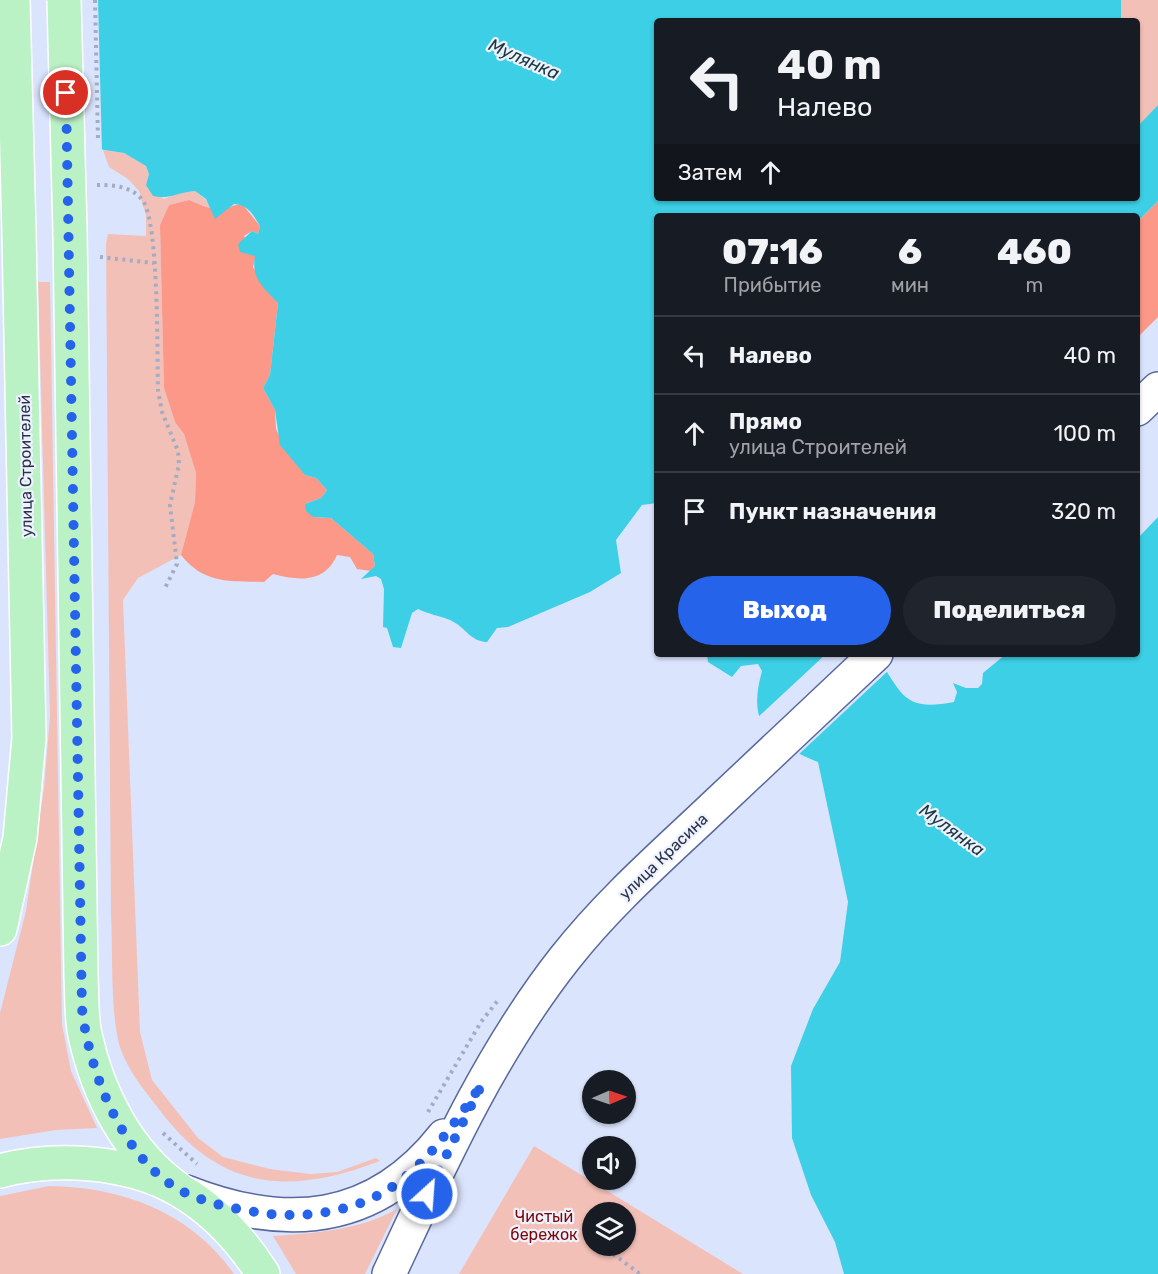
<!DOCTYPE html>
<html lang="ru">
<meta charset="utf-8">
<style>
:root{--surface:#171b24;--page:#20242c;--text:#f1f3f6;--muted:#9ea1a6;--line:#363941;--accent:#2563eb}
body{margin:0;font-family:Rubik,sans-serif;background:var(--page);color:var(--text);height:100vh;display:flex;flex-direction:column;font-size:22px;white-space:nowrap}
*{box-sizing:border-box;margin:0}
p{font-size:20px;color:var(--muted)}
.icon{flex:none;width:33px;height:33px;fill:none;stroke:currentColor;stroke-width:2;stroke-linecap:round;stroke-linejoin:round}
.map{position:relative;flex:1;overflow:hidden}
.side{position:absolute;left:654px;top:213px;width:486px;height:444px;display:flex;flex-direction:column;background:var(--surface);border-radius:6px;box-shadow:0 2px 4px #0004}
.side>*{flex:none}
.guide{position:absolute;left:654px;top:18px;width:486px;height:183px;border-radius:6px;box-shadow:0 2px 4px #0004;background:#171b24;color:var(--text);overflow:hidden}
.needle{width:39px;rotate:88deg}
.fabs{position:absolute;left:582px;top:1070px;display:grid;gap:12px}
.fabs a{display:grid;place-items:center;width:54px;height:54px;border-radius:50%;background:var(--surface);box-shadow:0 2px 4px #0004;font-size:30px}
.pin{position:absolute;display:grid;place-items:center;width:51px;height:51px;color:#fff;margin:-26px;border:3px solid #fff;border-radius:50%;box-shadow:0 2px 6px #0007}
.me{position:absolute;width:66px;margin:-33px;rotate:26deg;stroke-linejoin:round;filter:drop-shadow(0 0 4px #0008)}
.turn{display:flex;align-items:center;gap:21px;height:126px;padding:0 24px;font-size:27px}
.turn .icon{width:78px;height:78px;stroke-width:2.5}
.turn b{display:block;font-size:42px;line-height:51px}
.then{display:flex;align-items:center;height:57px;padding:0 24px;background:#0003;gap:12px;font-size:22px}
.eta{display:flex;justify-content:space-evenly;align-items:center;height:102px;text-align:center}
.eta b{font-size:36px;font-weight:800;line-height:42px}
.action{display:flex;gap:12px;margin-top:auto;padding:12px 24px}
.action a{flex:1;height:69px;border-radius:36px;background:var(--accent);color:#fff;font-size:24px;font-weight:800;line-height:69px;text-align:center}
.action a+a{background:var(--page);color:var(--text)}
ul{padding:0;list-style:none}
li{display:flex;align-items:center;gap:18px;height:78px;padding:0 24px;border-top:2px solid var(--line)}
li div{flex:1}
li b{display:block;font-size:22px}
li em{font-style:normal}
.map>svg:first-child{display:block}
.green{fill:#f3c0b7;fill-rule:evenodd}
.forest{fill:#fb9888}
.water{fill:#3ccfe5}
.pier{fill:#dbe4fd}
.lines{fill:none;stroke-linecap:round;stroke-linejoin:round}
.minor-casing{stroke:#57689d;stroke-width:36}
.major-casing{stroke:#fff;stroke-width:36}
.path{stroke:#a3acc4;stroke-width:4;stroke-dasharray:3 4.5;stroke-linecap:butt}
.minor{stroke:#fff;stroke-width:33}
.major{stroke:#baf1c5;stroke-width:33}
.major-bridge-casing{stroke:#fff;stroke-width:36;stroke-linecap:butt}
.path-bridge{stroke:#a3acc4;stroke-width:4;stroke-dasharray:3 4.5;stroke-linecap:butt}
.major-bridge{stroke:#baf1c5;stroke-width:33}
.route{stroke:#2563eb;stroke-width:10;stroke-dasharray:0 18}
.labels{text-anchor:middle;stroke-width:4.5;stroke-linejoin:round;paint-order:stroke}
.street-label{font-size:16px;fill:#2a3149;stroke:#edf2fe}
.park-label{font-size:16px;fill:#7a0502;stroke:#edf2fe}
.water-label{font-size:18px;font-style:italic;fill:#1a383d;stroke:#edf2fe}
</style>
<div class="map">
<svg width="1158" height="1274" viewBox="0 0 1158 1274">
<rect width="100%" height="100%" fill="#dbe4fd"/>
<path class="green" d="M1121,0h37v105l-21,22v-106h-16z
M103,150l21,3 22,13 3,8 -3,11 18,14 16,-7 15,-1 10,8 7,10 -23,-9 -20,5 -9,20 4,163 11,34 9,12 12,39 -1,29 -14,53 -43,23 -15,22 17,432 12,48 46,58 25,19 47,12 40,5 27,-2 39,-14 4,3c-92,35 -160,30 -222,-53 -14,-18 -29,-36 -37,-58 -11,-30 -8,-101 -10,-136l-5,-670 2,-10 38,2v-20l-7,-25 -11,-12 -19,-12z
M38,282h12l12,742 9,47 26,57 -41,2 -56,9v-126l26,-102 18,-123 6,-72z
M534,1146l209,128h-284zM592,1212h34v33h-34z
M49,1186c73,1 142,26 185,88h-234v-78z
M397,1209l-32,65h-69l-23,-38c43,-3 87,-6 124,-27z"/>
<path class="forest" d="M189,200c11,4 22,11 35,9 8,-2 10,-5 19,-4l17,21 -2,8 -6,-3 -8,5 12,20 -3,11 25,36 -8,72 -7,13 12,22 1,19 10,21 19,25 11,3 11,12 -6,8 -16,6 8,13 18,1 42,36 2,12 -4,5 -14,-2 -7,-12 -13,-2c-12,28 -38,26 -64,19l-9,8c-35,-1 -60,2 -83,-27l14,-53 1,-29 -12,-39 -9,-12 -11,-34 -4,-163 9,-20z
M1158,201v116l-21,21v-116z"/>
<path class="water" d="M0,0h1121v21h-464v177h480v-71l21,-22v96l-21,21v-6h-480v287l-15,2 -26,35 5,33 -31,19 -82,35 -11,1 -10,14c-18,-1 -21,-15 -37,-22 -10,-4 -22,-6 -32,-11l-6,4 -11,35 -8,-1 -6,-19 -4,-1 1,-38 -3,-10 -5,-3 -15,3 14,-13 -2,-12 -42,-36 -18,-1 -7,-6 -1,-7 16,-6 6,-8 -11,-12 -11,-3 -25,-30 -5,-35 -12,-22 7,-13 8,-72c-14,-15 -27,-24 -23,-47l-15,-4 -2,-8 14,-13 6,3 2,-8c-7,-12 -12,-21 -26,-22l-19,15 -9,-20 -11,-8c-16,1 -27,9 -42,5l-7,-11 3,-11 -3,-8 -22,-13 -64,-10z
M1158,517v757h-314l-9,-32 -24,-47 -19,-57 -1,-72 22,-57 27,-47 8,-60 -30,-140c-47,-20 -72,-34 -56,-91l-4,-7 -17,2 -9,11 -24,-15 -1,-7 168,-1c28,39 26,58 79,48l3,-10 -4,-9 13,5h12l4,-4 1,-11 23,-19h131v-115z"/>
<path class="pier" d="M0,0h98l4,152 -42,-6 -60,1z
M826,654h53l11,15 -93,87 -23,-13 -18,-24z"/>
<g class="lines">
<defs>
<path id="minor" d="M1137,409l21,-20
M186,1192c99,39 188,33 258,-56
M389,1274c51,-109 101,-221 176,-316 40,-51 89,-95 136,-139 58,-55 117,-110 175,-165"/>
<path id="major" d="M70,232l11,743c1,20 0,41 4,60 13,60 43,118 93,154
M0,929l20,-91 9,-100 -10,-505
M0,1171c54,-15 130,-10 179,19 35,20 63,51 84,84"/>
</defs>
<use href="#minor" class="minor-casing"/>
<use href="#major" class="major-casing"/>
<path class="path" d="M97,185c17,0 35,1 46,16 16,22 14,155 15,190l4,21 16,39 1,13 -9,41 7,59 -12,24
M100,257l54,6
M428,1112l53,-90 18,-23
M163,1133l34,31
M589,1236l3,2
M601,1245l39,29"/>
<use href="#minor" class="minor"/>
<use href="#major" class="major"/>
<defs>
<path id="major-bridge" d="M13,0l6,233
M64,0l6,232"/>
</defs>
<use href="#major-bridge" class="major-bridge-casing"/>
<path class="path-bridge" d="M95,0l3,140"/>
<use href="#major-bridge" class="major-bridge"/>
</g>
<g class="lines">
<path class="route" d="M66,93l16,916c7,61 39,147 96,180 27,15 61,21 92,25 39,4 85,-3 119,-25 39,-25 66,-67 93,-105l-55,110"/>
</g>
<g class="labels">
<g class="street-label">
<text transform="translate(25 466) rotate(-91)" y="6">улица Строителей</text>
<text transform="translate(663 856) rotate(-44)" y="6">улица Красина</text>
</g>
<g class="park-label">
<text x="544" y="1222">Чистый<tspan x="544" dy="18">бережок</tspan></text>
</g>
<g class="water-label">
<text transform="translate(524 59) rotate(24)" y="6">Мулянка</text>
<text transform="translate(952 830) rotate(36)" y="6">Мулянка</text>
</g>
</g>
</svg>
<div class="fabs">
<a><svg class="needle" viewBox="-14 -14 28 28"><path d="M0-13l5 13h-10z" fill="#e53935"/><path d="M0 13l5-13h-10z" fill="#9ea1a6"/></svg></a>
<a><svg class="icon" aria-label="sound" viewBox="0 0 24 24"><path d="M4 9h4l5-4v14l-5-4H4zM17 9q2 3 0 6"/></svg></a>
<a><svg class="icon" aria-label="layers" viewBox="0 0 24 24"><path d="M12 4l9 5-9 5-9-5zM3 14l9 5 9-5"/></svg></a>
</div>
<div class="pin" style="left:66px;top:93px;background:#d93025"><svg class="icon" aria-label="arrive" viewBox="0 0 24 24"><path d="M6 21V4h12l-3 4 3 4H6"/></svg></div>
<svg class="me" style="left:427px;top:1194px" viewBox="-20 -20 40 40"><circle r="17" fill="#2563eb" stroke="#fff" stroke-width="3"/><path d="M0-11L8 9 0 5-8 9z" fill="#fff"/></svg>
<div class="guide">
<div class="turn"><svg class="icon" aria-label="left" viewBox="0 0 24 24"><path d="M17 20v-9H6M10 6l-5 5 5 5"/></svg><div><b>40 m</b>Налево</div></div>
<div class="then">Затем<svg class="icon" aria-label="ahead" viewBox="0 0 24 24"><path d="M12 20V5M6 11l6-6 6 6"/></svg></div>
</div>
<section class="side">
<div class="eta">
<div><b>07:16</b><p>Прибытие</p></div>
<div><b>6</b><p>мин</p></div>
<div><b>460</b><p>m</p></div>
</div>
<ul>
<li><svg class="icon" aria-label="left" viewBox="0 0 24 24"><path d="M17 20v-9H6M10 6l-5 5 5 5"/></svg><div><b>Налево</b></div><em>40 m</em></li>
<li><svg class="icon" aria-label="ahead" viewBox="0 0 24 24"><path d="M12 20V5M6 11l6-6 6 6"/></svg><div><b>Прямо</b><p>улица Строителей</p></div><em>100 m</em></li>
<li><svg class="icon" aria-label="arrive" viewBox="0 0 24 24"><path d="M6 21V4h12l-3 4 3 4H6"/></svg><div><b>Пункт назначения</b></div><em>320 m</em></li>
</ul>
<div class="action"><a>Выход</a><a>Поделиться</a></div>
</section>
</div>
